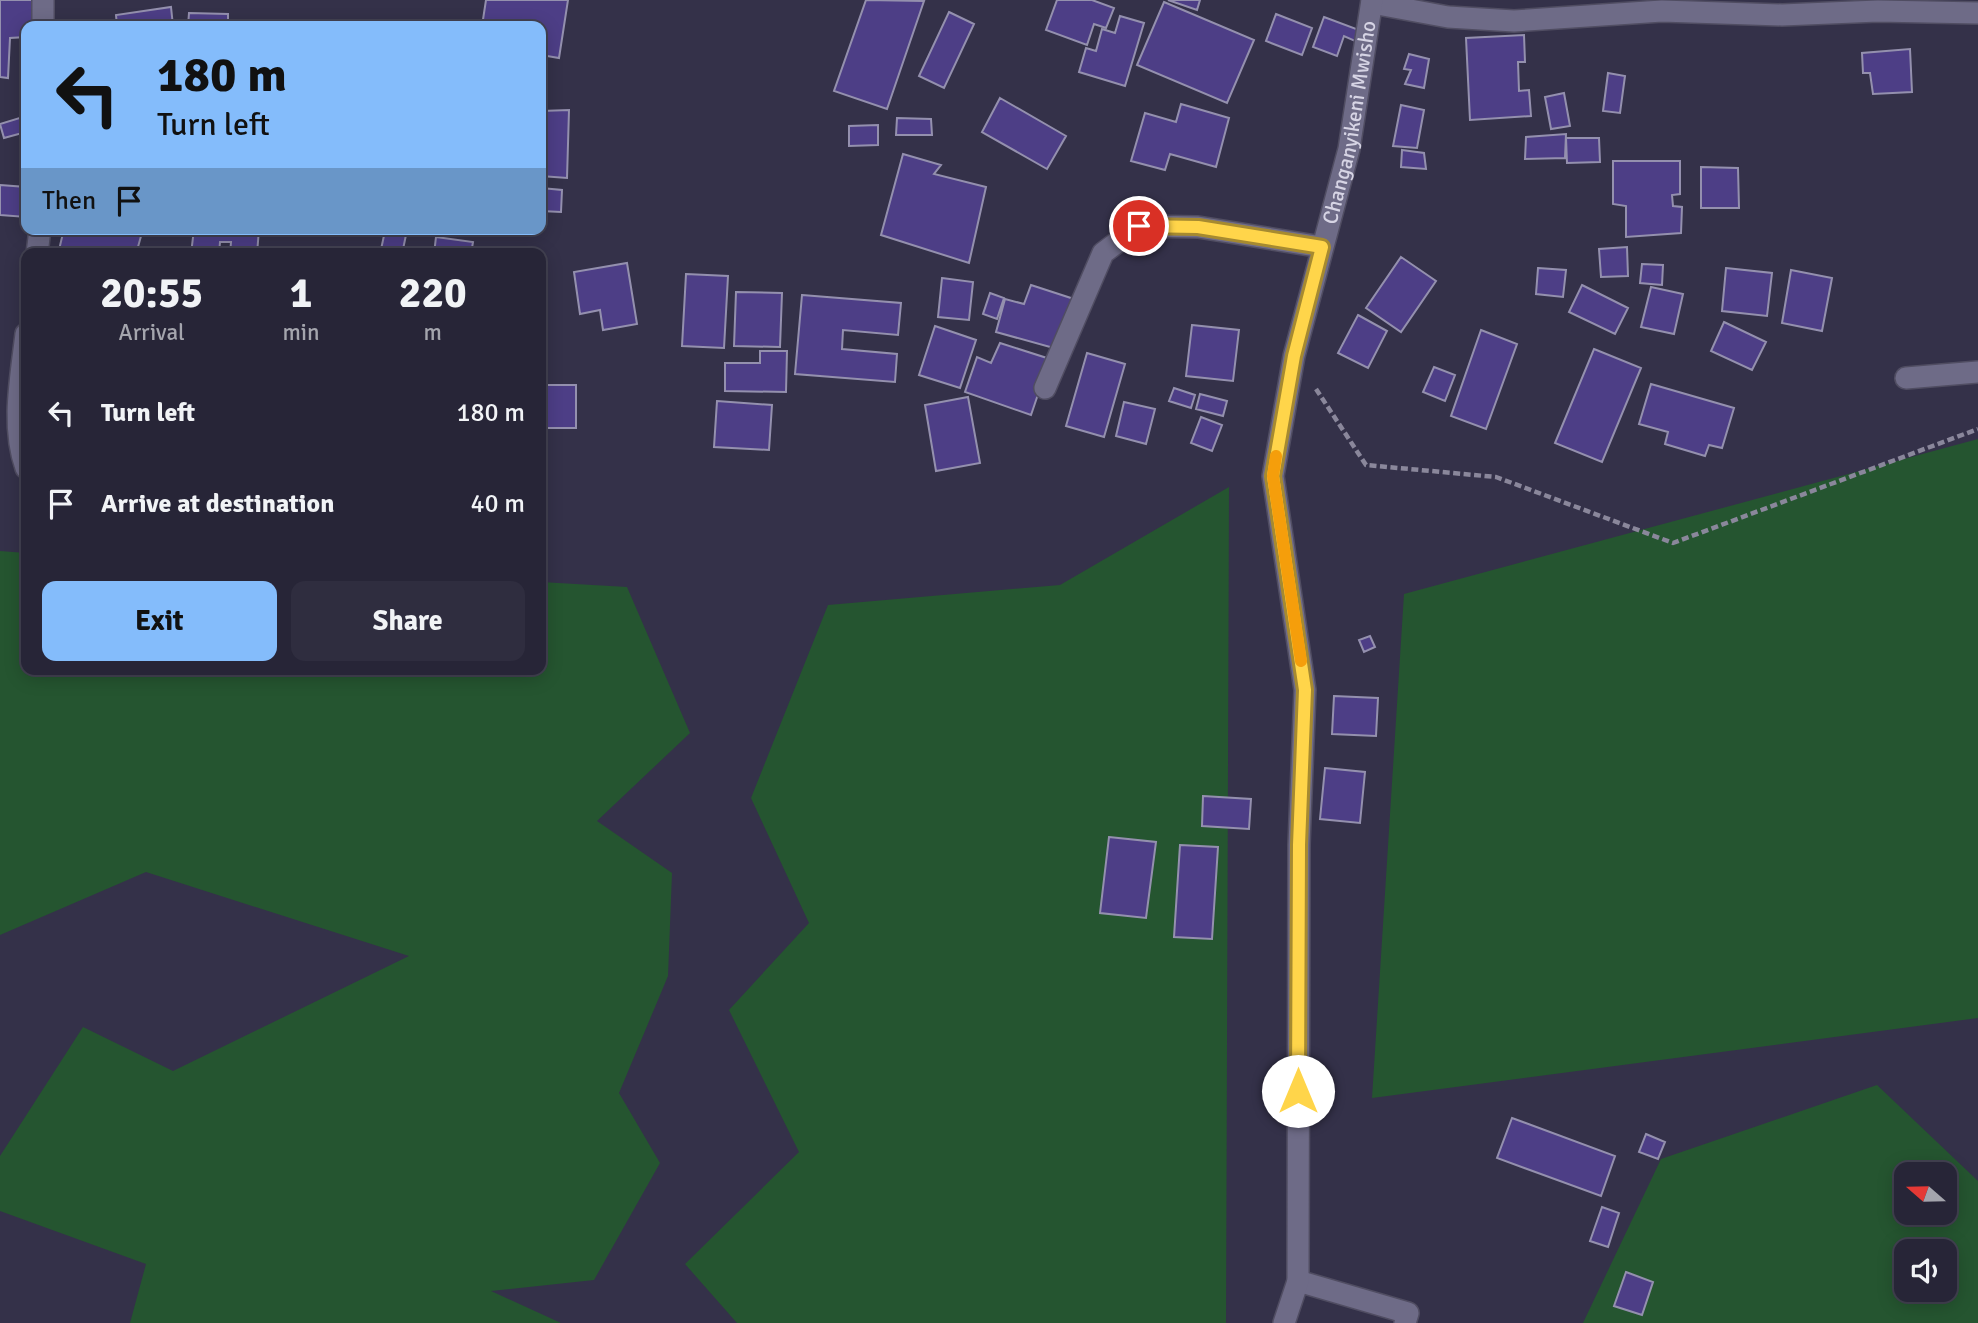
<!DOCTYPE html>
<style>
:root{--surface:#272537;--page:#2f2d3f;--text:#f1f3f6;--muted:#a4a5ad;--line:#434252;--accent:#84bcfb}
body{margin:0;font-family:Signika,sans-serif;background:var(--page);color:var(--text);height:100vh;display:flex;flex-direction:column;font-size:26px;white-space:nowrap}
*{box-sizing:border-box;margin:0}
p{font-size:23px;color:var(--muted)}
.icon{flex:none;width:38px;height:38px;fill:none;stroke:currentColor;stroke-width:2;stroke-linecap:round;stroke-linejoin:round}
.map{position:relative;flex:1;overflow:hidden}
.details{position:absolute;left:21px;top:248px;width:525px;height:427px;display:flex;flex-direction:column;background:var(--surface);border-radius:14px;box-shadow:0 4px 18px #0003,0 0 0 2px var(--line)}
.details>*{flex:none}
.top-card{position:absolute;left:21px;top:21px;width:525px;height:214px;border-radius:14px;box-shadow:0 4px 18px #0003,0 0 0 2px var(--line);background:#84bcfb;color:#111;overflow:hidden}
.needle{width:46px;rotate:290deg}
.fabs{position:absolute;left:1894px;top:1162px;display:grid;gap:14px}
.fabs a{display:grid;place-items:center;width:63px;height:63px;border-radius:14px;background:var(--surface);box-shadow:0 4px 18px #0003,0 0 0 2px var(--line);font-size:35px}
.pin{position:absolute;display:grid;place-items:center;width:60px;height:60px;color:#fff;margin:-30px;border:4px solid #fff;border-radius:50%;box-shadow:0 2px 7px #0007}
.me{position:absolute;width:77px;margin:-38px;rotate:0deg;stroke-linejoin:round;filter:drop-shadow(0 0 5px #0008)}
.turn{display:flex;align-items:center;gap:24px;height:147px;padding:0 21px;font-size:32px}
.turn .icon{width:91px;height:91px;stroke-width:2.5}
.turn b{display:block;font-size:49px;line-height:60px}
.then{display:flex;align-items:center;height:66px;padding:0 21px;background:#0003;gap:14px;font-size:26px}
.eta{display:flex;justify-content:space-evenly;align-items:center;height:119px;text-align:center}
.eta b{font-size:42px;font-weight:800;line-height:49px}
.button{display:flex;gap:14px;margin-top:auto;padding:14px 21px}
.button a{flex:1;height:80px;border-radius:14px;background:var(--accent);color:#111;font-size:28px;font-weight:800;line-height:80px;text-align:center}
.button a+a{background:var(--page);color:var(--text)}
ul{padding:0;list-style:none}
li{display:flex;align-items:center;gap:21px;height:91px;padding:0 21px}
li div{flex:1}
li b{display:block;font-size:26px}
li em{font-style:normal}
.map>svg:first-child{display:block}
.green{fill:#255530;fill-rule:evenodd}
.building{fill:#4d3e86;stroke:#9490ae;stroke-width:2}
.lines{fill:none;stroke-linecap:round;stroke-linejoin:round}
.minor-casing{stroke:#504d62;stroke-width:24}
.path{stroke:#8a879b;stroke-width:4.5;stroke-dasharray:7 3.5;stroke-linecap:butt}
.minor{stroke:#6e6b87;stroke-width:21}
.route-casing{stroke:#a68a30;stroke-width:18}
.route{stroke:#ffd54a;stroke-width:12}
.slow{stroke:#f59e0b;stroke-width:12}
.labels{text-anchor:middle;stroke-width:5;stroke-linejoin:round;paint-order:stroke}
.street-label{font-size:21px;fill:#d6d4e4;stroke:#343149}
</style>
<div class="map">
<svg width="1978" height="1323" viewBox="0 0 1978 1323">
<rect width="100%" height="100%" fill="#343149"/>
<path class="green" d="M1978,439v579l-606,80 32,-504z
M1229,487l-3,836h-489l-52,-59 114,-112 -70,-142 80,-87 -58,-125 77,-193 232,-20z
M0,551l26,2v117h515v-88l86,5 63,146 -93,88 75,52 -4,103 -49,117 41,70 -66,117 -103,11 70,32h-431l16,-59 -146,-53v-55l83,-129 90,44 236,-115 -263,-84 -146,63z
M1877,1085l101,96v142h-395l78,-164zM1906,1174h38v39h-38zM1906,1251h38v39h-38z"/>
<path class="building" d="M0,0h32v26h-6v11l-16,1 -2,40 -8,-1z
M486,0h82l-9,58 -18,-3v-29h-59z
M866,0l58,1 -37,108 -53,-18z
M1057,0h35l22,8 -8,20 -12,-4 -7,21 -41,-15z
M1168,0h32l-3,10z
M1164,2l90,38 -27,63 -90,-38z
M171,7l2,19h-56l-1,-11z
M949,12l25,12 -30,64 -25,-12z
M189,13l39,1v12h-40z
M1276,14l36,14 -10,27 -36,-14z
M1120,16l24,7 -19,63 -46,-14 7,-24 10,3 6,-22 13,4z
M1324,17l35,13 -4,11 -11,-5 -7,20 -24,-9z
M1524,35l1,27h-7l1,29 10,-1 2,26 -61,4 -4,-82z
M1910,49l2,43 -39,2 -3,-21h-7l-1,-20z
M1409,54l20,5 -5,29 -19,-4 6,-14 -7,-1z
M1608,73l17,3 -5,37 -17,-2z
M1564,93l6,33 -19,3 -6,-32z
M1000,98l66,38 -19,33 -65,-37z
M1181,104l48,14 -13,49 -46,-13 -5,16 -34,-9 14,-48 31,9z
M1401,105l23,5 -7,38 -24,-2z
M569,110l-2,68 -26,-2v-65z
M26,116v16l-22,6 -4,-14z
M897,118l34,1 1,16h-36z
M878,125v20l-29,1v-20z
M1566,134l-1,24 -40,1 1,-22z
M1566,138h33l1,24 -33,1z
M1402,150l22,3 2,16 -25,-2z
M903,154l38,11 -7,9 52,13 -17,76 -88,-28z
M1613,161h67v33l-8,1 1,11 9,1 -1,26 -55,4v-31l-13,-2z
M1701,167l37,1 1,40h-38z
M0,185l26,2v30l-26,-2z
M541,188l21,2 -1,22 -20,-1z
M64,229h79l-7,25h-78z
M194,229h65l-2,25h-27l1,-12h-11l-1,12h-28z
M385,231l21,4 -4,19h-22z
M436,237l37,5 -2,12h-37z
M1627,247l1,29 -27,1 -2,-28z
M1401,257l35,24 -35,51 -35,-24z
M627,263l10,61 -34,6 -3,-20 -20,4 -6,-42z
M1642,264l21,1 -1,20 -22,-2z
M1538,268l28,2 -3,27 -27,-3z
M1726,268l46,5 -5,43 -45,-5z
M1791,270l41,8 -10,53 -40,-8z
M686,274l42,2 -4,72 -42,-2z
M942,278l31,4 -4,38 -31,-3z
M1031,285l46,15 -16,50 -65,-18 9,-33 19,5z
M1582,285l46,23 -13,26 -46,-22z
M1651,287l32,7 -9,40 -33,-7z
M736,292l46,1 -2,54 -46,-1z
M990,293l14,5 -7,21 -14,-5z
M802,295l99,8 -3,32 -55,-5 -1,19 55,5 -2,28 -100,-8z
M1358,315l29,16 -19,37 -30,-15z
M1724,322l42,20 -14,28 -41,-19z
M1192,325l47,5 -6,51 -47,-5z
M935,326l41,14 -16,48 -41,-13z
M1481,330l36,14 -31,85 -35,-13z
M1000,343l50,16 -19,56 -66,-23 12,-35 14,6z
M1594,349l47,19 -39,94 -47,-19z
M760,351h27l-1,41 -61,-1v-28h35z
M1087,353l38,11 -21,73 -38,-11z
M1434,367l21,8 -10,26 -22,-9z
M1651,384l83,24 -12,40 -13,-3 -4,11 -40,-12 3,-12 -29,-8z
M541,385h35v43h-35z
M1174,388l21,7 -4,13 -22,-7z
M1200,394l27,7 -4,15 -27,-7z
M968,397l12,66 -44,8 -11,-66z
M717,401l55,4 -3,45 -55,-3z
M1124,402l31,7 -9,35 -30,-8z
M1201,417l21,8 -10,26 -21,-8z
M1370,636l5,11 -11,5 -5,-12z
M1334,696l44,2 -2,38 -44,-2z
M1325,768l40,4 -5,51 -40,-4z
M1203,796l48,3 -2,30 -47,-3z
M1109,837l47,5 -10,76 -46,-5z
M1180,845l38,2 -6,92 -38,-2z
M1512,1118l103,38 -14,40 -104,-38z
M1646,1134l19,8 -7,17 -19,-7z
M1602,1207l17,6 -11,34 -18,-6z
M1626,1272l27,10 -11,33 -28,-9z"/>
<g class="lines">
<defs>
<g id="minor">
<path d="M1372,3l76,14 66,4 148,-10 120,4 96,-4 100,2"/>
<path d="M43,26v-26"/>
<path d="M37,254l3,-25"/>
<path d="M26,334c-5,43 -15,92 0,134"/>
<path d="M1906,378l72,-6"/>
<path d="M1045,388l58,-135 36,-27 59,1 124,20"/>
<path d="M1298,1281l110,32 -3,10"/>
<path id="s1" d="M1284,1323l14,-42 1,-436 6,-155 -32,-214 21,-120 55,-207 23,-149"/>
</g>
</defs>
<use href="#minor" class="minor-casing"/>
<path class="path" d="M1316,389l50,76 130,12 177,66 305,-114"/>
<use href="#minor" class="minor"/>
</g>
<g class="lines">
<defs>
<path id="route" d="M1139,226l59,1 124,20 -28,109 -21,120 32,214 -6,155 -1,246"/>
</defs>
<use href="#route" class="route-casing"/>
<use href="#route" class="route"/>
<path class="slow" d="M1276,456l-3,20 28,185"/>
</g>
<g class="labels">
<g class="street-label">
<text dy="7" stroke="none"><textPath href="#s1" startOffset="1214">Changanyikeni Mwisho</textPath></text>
</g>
</g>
</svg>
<div class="fabs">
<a><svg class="needle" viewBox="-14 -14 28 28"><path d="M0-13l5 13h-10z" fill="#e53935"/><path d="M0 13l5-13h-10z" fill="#a4a5ad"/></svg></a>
<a><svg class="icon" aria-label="sound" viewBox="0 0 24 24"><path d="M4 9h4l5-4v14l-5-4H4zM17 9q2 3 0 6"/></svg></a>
</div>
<div class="pin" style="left:1139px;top:226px;background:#d93025"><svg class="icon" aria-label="arrive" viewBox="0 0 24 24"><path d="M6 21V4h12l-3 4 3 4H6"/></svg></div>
<svg class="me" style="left:1298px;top:1091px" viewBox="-20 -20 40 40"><circle r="19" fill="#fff"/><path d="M0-13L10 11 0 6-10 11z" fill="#ffd54a"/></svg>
<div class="top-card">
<div class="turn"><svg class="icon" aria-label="left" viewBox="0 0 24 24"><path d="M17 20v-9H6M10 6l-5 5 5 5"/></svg><div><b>180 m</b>Turn left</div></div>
<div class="then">Then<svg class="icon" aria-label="arrive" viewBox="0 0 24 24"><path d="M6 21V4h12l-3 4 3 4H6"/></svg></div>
</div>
<section class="details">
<div class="eta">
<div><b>20:55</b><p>Arrival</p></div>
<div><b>1</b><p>min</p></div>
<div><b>220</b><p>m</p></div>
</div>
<ul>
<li><svg class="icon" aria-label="left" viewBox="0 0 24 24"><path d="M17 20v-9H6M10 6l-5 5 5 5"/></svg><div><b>Turn left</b></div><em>180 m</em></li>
<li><svg class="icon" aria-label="arrive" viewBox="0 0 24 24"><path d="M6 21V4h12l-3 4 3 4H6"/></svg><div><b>Arrive at destination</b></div><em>40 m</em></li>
</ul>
<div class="button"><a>Exit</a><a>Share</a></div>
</section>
</div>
